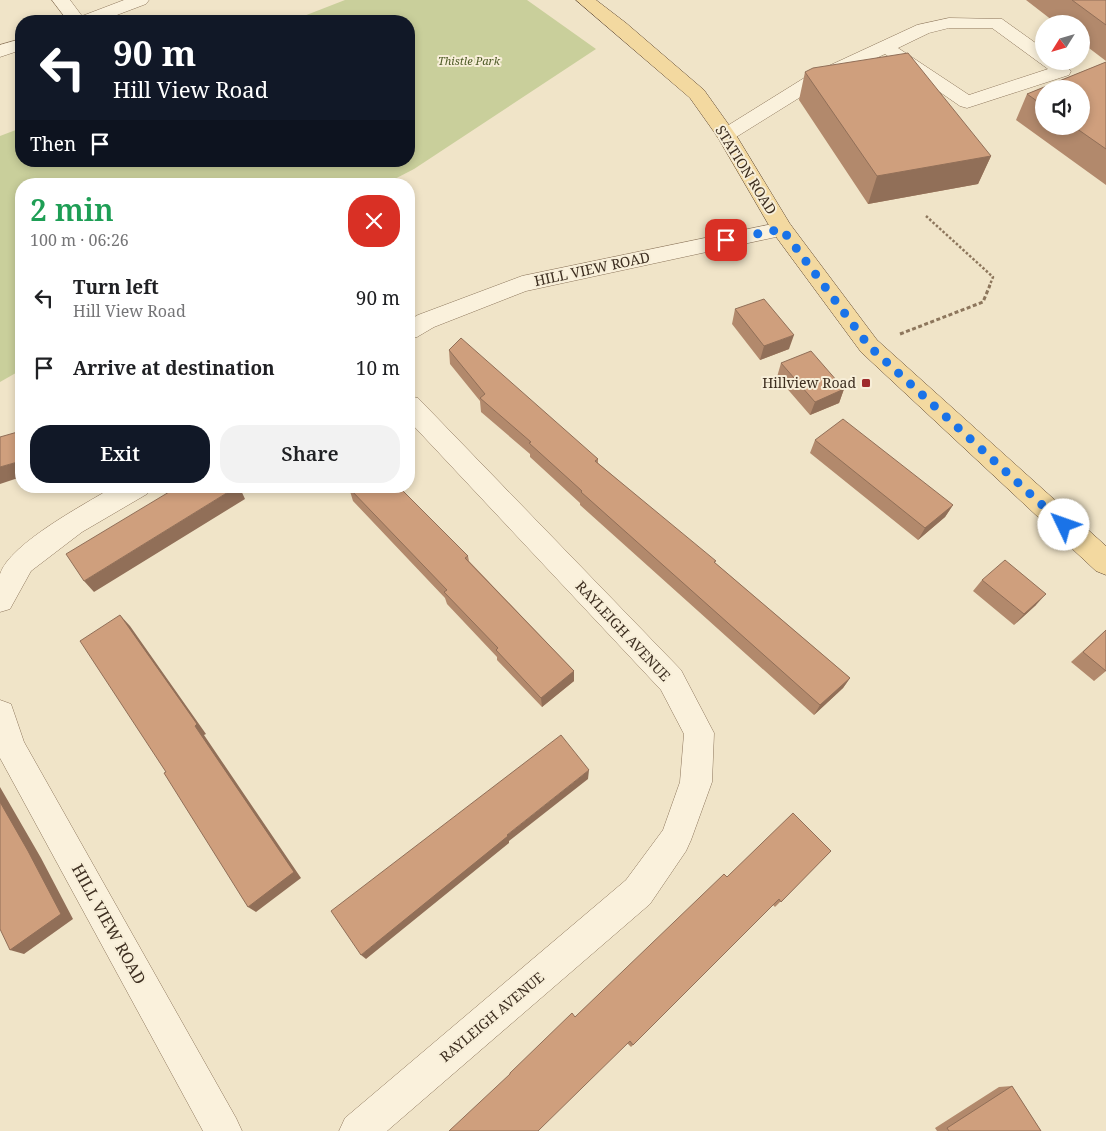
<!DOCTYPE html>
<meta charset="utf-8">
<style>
:root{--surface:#fff;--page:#f2f2f2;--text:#202124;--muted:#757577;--accent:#111827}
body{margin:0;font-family:"Noto Serif",serif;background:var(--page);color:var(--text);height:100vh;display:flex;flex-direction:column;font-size:19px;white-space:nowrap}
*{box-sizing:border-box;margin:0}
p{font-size:16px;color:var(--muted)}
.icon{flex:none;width:28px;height:28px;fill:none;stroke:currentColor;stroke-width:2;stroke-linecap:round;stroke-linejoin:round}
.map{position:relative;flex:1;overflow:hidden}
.panel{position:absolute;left:15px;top:178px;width:400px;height:315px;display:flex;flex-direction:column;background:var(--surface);border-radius:20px;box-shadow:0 2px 8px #0003}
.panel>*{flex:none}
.top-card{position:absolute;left:15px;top:15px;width:400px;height:152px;border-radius:20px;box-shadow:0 2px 8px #0003;background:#111827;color:#fff;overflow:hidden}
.needle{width:32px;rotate:233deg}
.controls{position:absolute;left:1035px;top:15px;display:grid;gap:10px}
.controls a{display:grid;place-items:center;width:55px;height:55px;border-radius:50%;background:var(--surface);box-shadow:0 2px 8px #0003;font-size:25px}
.pin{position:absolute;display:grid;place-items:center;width:42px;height:42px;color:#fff;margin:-21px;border-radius:10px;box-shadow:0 2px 8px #0006}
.me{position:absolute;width:55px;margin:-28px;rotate:312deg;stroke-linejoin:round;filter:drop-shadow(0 0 4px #0008)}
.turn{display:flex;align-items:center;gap:18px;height:105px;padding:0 15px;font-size:22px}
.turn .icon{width:65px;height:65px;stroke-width:2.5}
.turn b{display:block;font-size:35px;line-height:42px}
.then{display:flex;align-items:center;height:48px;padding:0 15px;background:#0003;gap:10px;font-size:19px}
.round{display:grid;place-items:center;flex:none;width:52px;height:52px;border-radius:20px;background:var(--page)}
.summary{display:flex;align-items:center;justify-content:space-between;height:85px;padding:0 15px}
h1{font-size:30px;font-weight:600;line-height:38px;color:#1e9e55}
.button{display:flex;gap:10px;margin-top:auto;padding:10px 15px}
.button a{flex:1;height:58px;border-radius:20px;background:var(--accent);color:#fff;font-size:20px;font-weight:600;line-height:58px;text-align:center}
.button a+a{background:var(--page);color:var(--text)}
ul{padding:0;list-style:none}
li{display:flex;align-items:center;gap:15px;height:70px;padding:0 15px}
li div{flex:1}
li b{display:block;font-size:19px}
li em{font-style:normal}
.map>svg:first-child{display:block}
.green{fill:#c9cf9b}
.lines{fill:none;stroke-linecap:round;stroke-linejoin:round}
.minor-casing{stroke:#8d765c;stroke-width:1}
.major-casing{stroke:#5b4430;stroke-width:1}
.path-far1{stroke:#8d765c;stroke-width:2.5;stroke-dasharray:2.5 2;stroke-linecap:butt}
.path{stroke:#8d765c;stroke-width:3;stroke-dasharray:4 2.5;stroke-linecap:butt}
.minor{fill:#faf1dc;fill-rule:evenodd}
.major{fill:#f3d9a0;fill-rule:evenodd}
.wall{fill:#b2896c;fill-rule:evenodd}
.shaded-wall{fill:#916f58}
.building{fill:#cf9f7d;stroke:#916f58}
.route{stroke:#1a73e8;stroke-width:9;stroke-dasharray:0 16.2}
.poi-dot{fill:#9e2a2b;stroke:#f7eed8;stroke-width:2}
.labels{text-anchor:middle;stroke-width:4;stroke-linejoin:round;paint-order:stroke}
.far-park-label{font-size:11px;font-style:italic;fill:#4d5a26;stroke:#f7eed8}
.street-label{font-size:14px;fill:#3d2e20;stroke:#f7eed8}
.poi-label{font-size:14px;fill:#3d2e20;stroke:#f7eed8;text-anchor:end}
.near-street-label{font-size:16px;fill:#3d2e20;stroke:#f7eed8}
</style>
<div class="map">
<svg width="1106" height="1131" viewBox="0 0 1106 1131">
<rect width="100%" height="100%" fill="#f0e4c8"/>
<path class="green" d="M345,0h182l69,49 -182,120 -29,15h-364v186l-21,12v-246l21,-8v33h388v-140h-118z"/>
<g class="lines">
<defs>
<path id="minor" d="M52,0h18l12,16 42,-16h25l-3,4 -45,17h-33z
M949,18l53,1 42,30v12h16l11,10 -2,4 -102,33 -7,-2 -75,-52 -62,29 -90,56 -7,2 -7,-2 -3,-4 3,-4 90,-56 108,-50zM949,28h43l56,41 -79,26 -71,-47 31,-15z
M21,39v11l-21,7v-12z
M782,222l8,2 3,5 -3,5 -264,57 -92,36 -17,10 -8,2v-19l9,-5 104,-39z
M409,396l9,2 263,272 33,63 -2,49 -21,58 -5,11 -36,53 -263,227h-48l6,-13 281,-238 37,-50 17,-48 4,-48 -23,-44 -252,-269z
M115,486h36l-4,8 -65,38 -51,39 -21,38 -10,3c0,-11 0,-27 0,-38 10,-31 87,-71 115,-88z
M0,700l11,4 13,38 212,376 6,13h-39l-203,-373z"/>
<path id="major" d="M576,0h20l30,23 78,67 32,45 54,89 87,116 229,206v29l-10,-4 -235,-219 -87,-118 -57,-98 -27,-38z"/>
</defs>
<use href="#minor" class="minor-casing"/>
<use href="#major" class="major-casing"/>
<path class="path-far1" d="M926,216l67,61 -4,10"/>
<path class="path" d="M900,334l83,-32 7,-17"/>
<use href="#minor" class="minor"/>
<use href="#major" class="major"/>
</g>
<path class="wall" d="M1026,0h80v61l-25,-19v-18h-24z
M1106,62v123l-90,-65 11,-26zM1044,89l37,37h-37z
M805,72l186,84 -13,28 -110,20 -69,-104z
M735,309l54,40 -29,11 -28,-36z
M449,350l149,109v4l252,215 -7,10 -29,27 -234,-210v-2l-50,-46v-3l-49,-42 -1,-11 -30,-37z
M781,363l63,26 -5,14 -29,12 -33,-38z
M815,440l138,65 -8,12 -27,23 -108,-87z
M349,488l119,68 1,5 105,110v10l-32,26 -45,-47v-3l-50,-53 -2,-6 -92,-97z
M982,580l54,25 -22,20 -41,-34z
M1106,630v41l-12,10 -23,-19z
M831,851l-56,56 -2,-2 -142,142 -4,-4 -52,-26 152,-140z
M1012,1086l29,45h-104l-2,-3 64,-41z"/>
<path class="shaded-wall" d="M991,156l-13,28 -110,20 9,-28z
M794,335l-5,14 -29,11 4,-14z
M844,389l-5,14 -29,12 5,-13z
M21,461v16l-21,7v-17z
M238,486h1l6,13 -151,93 -10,-11z
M953,505l-8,12 -27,23 7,-12z
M1046,594l-10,11 -22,20 10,-11z
M120,615l10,11 76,108 -2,1 97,143 -45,34 -8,-5 -53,-181z
M574,671v10l-32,26 -1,-9z
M850,678l-7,10 -29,27 6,-10z
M589,770l-1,9 -79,62v2l-143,116 -5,-4 146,-120z
M0,787l41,71 32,61 -49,35 -14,-4 -10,-148z"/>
<path class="building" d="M1072,0h34v25z
M908,53l83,103 -114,20 -72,-104 8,-4z
M1106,62v87l-33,-23h8v-37h-37v17l-17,-12z
M764,299l30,36 -30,11 -29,-37z
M461,338l137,121 -3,2 121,100 -2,1 136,116 -30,27 -239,-213 1,-1 -53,-48 2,-1 -51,-44 5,-4 -36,-44z
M811,351l33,38 -29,13 -34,-39z
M843,419l110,86 -28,23 -110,-88z
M21,431v30l-21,6v-30z
M179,486h59l-154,95 -18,-27z
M352,486h46l70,70 -3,2 109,113 -33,27 -45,-48 2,-2 -54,-56 3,-2 -98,-102z
M1005,560l41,34 -22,20 -42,-34z
M120,615l77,109 -2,2 99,146 -46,35 -84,-134 2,-1 -86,-131z
M1106,630v41l-23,-19z
M561,735l28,35 -82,65 1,1 -147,119 -30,-44z
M0,802l28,49 33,63 -51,36 -10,-21z
M793,813l38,38 -50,51 -2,-3 -146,146 -3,-4 -92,90h-89l61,-57v-1l62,-60 3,4 149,-143 3,3z
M1012,1086l29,45h-92l-2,-3z"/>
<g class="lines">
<path class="route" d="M726,240l56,-11 87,117 195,179"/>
</g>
<rect class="poi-dot" x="861" y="378" width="10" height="10" rx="2.5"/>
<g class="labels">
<g class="far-park-label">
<text x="469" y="65">Thistle Park</text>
</g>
<g class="street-label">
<text transform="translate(746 170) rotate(58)" y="5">STATION ROAD</text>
<text transform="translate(592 269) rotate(-12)" y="5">HILL VIEW ROAD</text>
<text transform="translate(623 631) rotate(47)" y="5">RAYLEIGH AVENUE</text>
<text transform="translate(492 1017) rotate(-40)" y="5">RAYLEIGH AVENUE</text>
</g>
<g class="poi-label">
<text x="856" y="388">Hillview Road</text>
</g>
<g class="near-street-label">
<text transform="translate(109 924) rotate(61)" y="6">HILL VIEW ROAD</text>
</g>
</g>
</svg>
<div class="controls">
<a><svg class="needle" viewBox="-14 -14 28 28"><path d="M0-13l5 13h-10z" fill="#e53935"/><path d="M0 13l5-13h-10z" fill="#757577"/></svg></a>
<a><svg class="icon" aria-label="sound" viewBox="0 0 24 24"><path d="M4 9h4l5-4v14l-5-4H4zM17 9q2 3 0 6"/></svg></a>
</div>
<div class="pin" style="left:726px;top:240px;background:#d93025"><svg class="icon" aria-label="arrive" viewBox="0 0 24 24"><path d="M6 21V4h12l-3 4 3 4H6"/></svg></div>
<svg class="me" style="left:1064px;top:525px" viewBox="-20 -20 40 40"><circle r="19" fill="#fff"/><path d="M0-13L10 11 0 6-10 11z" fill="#1a73e8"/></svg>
<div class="top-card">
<div class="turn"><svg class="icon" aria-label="left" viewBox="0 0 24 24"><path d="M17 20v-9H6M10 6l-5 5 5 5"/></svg><div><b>90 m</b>Hill View Road</div></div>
<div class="then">Then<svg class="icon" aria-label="arrive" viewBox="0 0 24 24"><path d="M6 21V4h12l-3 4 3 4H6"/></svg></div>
</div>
<section class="panel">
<div class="summary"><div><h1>2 min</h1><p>100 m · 06:26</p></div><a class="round" style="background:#d93025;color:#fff"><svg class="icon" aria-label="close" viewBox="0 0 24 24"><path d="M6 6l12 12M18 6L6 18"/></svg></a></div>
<ul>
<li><svg class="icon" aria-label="left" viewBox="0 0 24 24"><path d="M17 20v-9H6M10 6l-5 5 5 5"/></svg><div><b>Turn left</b><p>Hill View Road</p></div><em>90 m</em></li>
<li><svg class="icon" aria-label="arrive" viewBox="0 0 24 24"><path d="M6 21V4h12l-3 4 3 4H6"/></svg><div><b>Arrive at destination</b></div><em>10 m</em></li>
</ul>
<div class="button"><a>Exit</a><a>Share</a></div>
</section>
</div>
